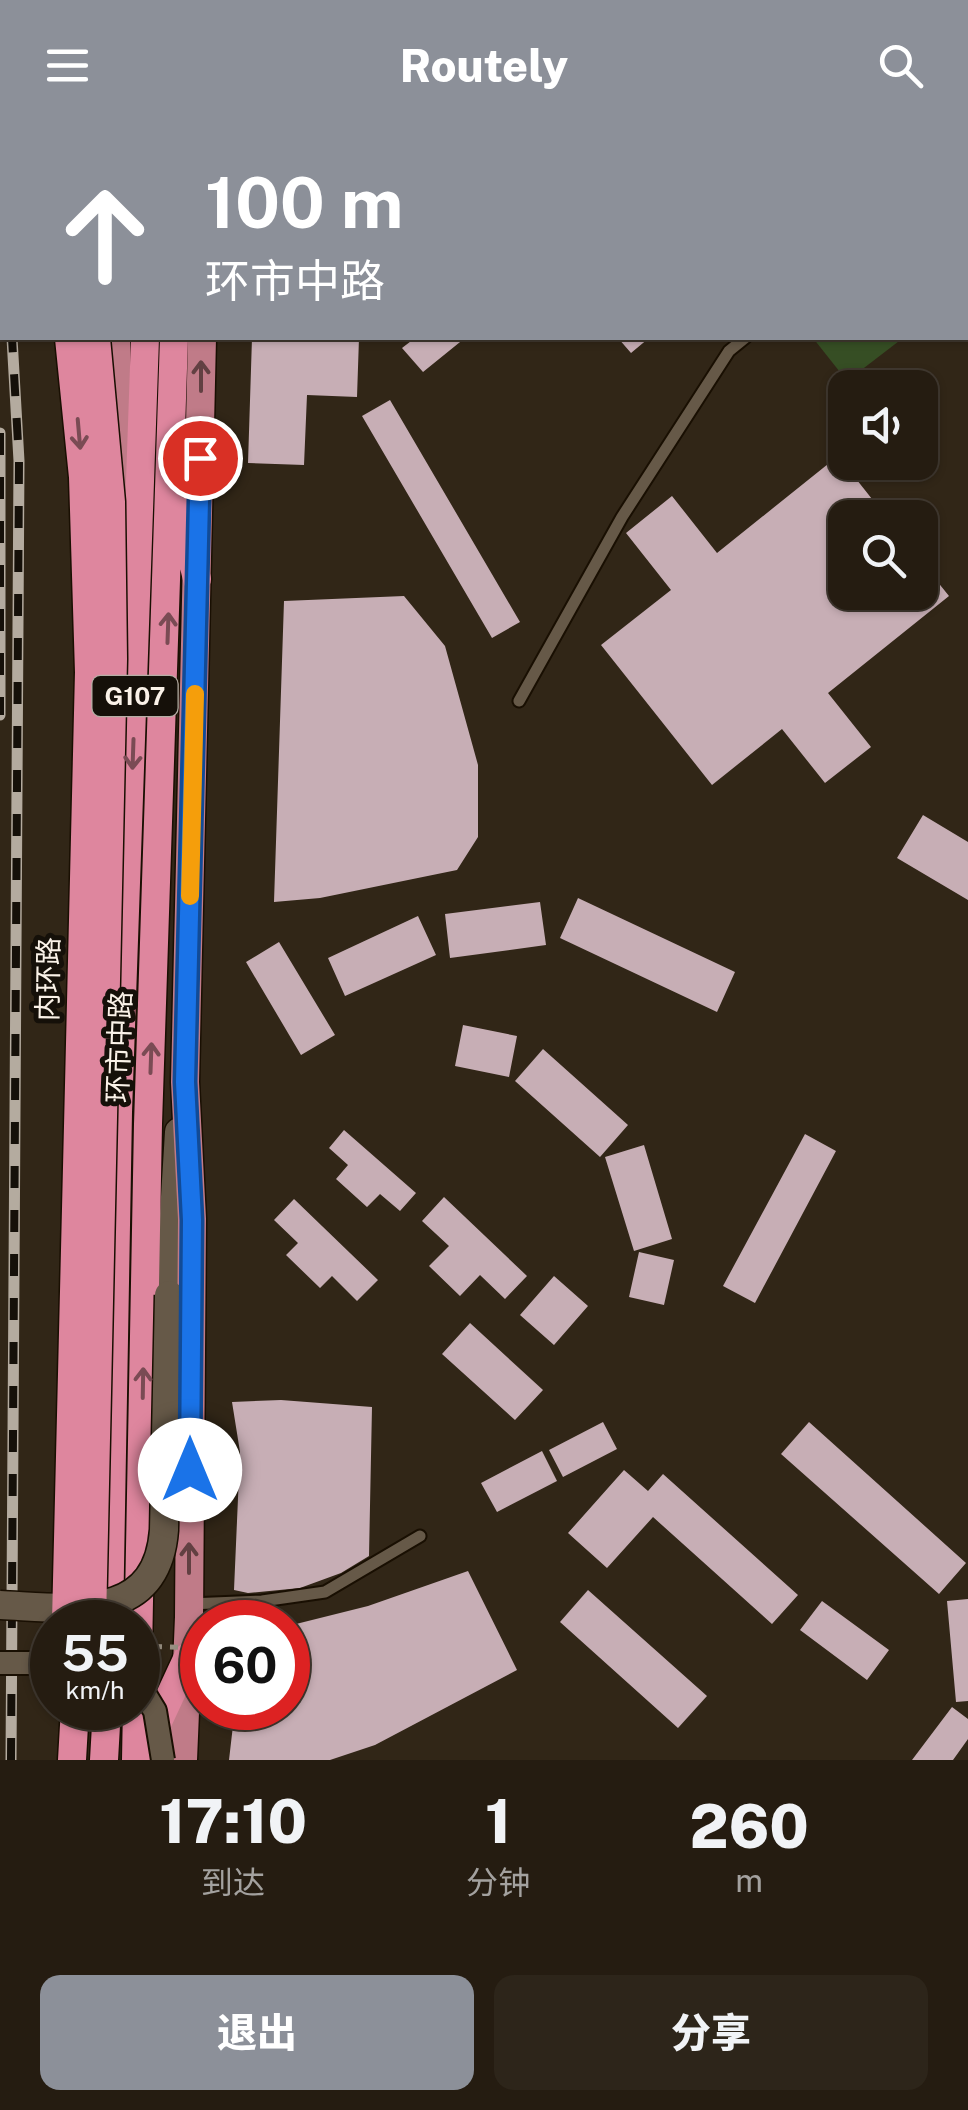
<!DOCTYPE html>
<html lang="zh">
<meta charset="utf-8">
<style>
:root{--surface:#251c11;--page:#2d251a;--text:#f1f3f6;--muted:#a3a19f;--line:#423a31;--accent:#8c9099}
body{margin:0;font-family:"Public Sans","Noto Sans SC",sans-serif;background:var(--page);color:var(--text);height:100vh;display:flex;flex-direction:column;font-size:38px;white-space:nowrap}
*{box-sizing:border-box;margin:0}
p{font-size:32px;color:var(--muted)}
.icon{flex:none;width:55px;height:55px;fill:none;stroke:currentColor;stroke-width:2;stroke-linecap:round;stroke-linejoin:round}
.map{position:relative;height:1630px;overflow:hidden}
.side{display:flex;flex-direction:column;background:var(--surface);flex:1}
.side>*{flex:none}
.banner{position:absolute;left:0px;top:0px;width:970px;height:210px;box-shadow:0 2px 8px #0004,0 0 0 2px var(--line);background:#8c9099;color:#fff;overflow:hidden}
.fabs{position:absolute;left:828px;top:240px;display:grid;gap:20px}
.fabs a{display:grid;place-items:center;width:110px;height:110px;border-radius:20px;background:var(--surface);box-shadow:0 2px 8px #0004,0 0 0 2px var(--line);font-size:50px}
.speed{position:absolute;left:30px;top:1470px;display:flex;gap:20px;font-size:50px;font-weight:700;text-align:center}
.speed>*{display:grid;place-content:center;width:130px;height:130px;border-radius:50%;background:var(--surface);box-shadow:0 2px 8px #0004,0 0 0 2px var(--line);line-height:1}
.speed small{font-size:25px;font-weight:400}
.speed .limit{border:15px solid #d22;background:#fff;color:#111}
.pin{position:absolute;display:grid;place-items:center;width:85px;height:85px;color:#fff;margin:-42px;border:5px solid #fff;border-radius:50%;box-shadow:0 2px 10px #0007}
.me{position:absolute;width:110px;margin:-55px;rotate:0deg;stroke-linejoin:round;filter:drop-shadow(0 0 8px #0008)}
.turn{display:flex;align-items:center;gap:35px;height:210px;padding:0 40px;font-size:45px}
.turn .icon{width:130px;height:130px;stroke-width:2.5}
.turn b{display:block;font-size:70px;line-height:85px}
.eta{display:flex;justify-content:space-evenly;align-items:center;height:170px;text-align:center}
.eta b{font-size:60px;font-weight:800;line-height:70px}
.primary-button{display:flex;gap:20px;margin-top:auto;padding:20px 40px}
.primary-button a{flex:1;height:115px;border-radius:20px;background:var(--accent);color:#fff;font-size:40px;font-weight:800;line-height:115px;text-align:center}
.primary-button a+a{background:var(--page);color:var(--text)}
header{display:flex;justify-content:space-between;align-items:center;height:130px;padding:0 40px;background:var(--accent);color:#fff;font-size:45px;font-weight:800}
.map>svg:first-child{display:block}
.green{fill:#364e24}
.building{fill:#c7aeb5}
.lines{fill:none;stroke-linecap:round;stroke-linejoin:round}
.service-casing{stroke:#190f02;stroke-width:15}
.tertiary-casing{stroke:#190f02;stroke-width:31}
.primary-casing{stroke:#190f02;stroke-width:31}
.trunk-casing{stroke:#190f02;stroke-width:31}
.path{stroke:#988f82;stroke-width:5;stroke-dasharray:8 8;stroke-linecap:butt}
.service{stroke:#665948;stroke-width:11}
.tertiary{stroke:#665948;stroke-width:28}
.primary{stroke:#c07b88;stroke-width:28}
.trunk{stroke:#de869e;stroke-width:28}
.rail-casing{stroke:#b4ab9f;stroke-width:11}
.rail{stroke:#151009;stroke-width:8;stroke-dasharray:22;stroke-linecap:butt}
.minor-bridge-casing{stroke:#190f02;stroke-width:26;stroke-linecap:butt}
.tertiary-bridge-casing{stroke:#190f02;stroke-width:31;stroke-linecap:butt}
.trunk-bridge-casing{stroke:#190f02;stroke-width:31;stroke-linecap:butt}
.path-bridge{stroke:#988f82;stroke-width:5;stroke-dasharray:8 8;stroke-linecap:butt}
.minor-bridge{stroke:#665948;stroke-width:22}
.tertiary-bridge{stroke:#665948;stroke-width:28}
.trunk-bridge{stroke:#de869e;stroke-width:28}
.oneway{stroke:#624042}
.oneway2{stroke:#7a4b54}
.route-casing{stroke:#114b97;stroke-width:25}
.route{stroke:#1a73e8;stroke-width:18}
.slow{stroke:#f59e0b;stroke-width:18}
.labels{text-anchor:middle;stroke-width:10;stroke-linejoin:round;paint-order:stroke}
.shield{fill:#151009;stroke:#b5aea5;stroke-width:2.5}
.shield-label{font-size:25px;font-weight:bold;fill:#faf2e8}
.street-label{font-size:28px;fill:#faf2e8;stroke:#151009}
</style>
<header><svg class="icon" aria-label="menu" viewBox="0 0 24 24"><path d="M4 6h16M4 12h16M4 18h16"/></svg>Routely<svg class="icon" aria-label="search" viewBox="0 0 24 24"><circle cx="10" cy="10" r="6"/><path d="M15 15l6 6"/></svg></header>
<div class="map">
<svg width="968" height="1630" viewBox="0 0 968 1630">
<rect width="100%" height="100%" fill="#312617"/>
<path class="green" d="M813,208h90l-56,43z"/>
<path class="building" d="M252,208h107l-2,59 -50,-2 -3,70 -56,-2z
M415,208h50l-42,34 -21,-24z
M618,208h31l-18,15z
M390,270l130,222 -28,16 -130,-222z
M838,326l49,62h-42v74h75v-32l29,36 -121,97 43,54 -46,36 -43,-54 -70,56 -111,-140 70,-55 -45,-57 46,-37 45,57z
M404,466l41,50 33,119v72l-21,33 -137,28 -46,4 10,-301z
M923,685l45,27v58l-71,-42z
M578,768l157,74 -18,40 -157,-74z
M540,772l6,43 -96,13 -5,-44z
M418,786l18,39 -91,41 -17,-38z
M279,812l56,93 -34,20 -55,-93z
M463,895l54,11 -8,41 -54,-11z
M543,919l85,76 -28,32 -85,-76z
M344,1000l72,63 -16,18 -20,-17 -13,13 -31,-28 12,-14 -19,-17z
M805,1004l31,17 -81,152 -32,-17z
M644,1015l28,94 -38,12 -29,-94z
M444,1067l83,79 -22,23 -25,-24 -20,21 -31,-30 20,-20 -27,-25z
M294,1069l84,81 -21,21 -25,-25 -12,12 -34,-33 12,-12 -24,-23z
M639,1122l35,8 -10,45 -35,-8z
M554,1146l34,30 -34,39 -34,-30z
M470,1193l73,67 -28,30 -73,-66z
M281,1270l91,7 -3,149 -28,17 -41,15 -52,5 -14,-3 6,-138 -8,-50z
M603,1292l14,27 -54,28 -14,-27z
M809,1292l157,141 -27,31 -158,-140z
M542,1321l15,30 -60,31 -16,-29z
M624,1340l24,21 15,-17 135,121 -26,29 -119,-107 -46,51 -39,-35z
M468,1441l49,99 -142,75 -45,15h-101l6,-52h53v-82l80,-20z
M588,1460l119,106 -29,32 -118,-106z
M968,1469v102l-12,1 -9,-101z
M822,1471l67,49 -22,30 -67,-50z
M952,1577l16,12v20l-15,21h-41z"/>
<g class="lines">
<defs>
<path id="service" d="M968,23v-1
M519,571l103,-184 107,-166 16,-13
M189,1474l73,-3 63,-9 95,-56"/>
<path id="tertiary" d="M169,1165l10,-163"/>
<path id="primary" d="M107,0v2
M193,0v2
M116,208l3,132 12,75
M183,1630l6,-143 3,-398 -7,-137 17,-744"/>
<path id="trunk" d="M43,0v2
M73,0v2
M139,0v2
M165,0v2
M181,381l16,68
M109,1492l9,-510 27,-774
M149,1611l39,-84
M72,1630l3,-52
M104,1630l3,-52
M136,1630l12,-636 26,-786"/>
</defs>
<use href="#service" class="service-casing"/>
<use href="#tertiary" class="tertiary-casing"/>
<use href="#primary" class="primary-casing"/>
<use href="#trunk" class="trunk-casing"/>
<path class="path" d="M4,0v2"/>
<use href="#service" class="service"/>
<use href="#tertiary" class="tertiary"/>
<use href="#primary" class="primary"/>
<use href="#trunk" class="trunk"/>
<defs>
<path id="rail" d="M0,36l2,15
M0,303v282
M11,1630l8,-1299 -7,-123"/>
</defs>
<use href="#rail" class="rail-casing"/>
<use href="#rail" class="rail"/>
<defs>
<path id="minor-bridge" d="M0,1533h52
M138,1553l17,28 8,49"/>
<path id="tertiary-bridge" d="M0,1475c70,3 157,19 164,-75l5,-235"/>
<path id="trunk-bridge" d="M66,1492l23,-950 -6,-195 -14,-139
M92,1492l21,-963 -2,-157 -15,-164"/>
</defs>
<use href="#minor-bridge" class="minor-bridge-casing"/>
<use href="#tertiary-bridge" class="tertiary-bridge-casing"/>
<use href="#trunk-bridge" class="trunk-bridge-casing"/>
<path class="path-bridge" d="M138,1516l64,2"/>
<use href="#minor-bridge" class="minor-bridge"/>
<use href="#tertiary-bridge" class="tertiary-bridge"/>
<use href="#trunk-bridge" class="trunk-bridge"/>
</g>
<defs><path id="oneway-shaft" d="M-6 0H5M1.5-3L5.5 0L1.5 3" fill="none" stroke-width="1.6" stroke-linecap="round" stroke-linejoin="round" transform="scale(2.5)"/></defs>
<g class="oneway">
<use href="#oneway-shaft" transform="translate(201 246) rotate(-90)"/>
<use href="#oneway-shaft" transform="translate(189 1428) rotate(-90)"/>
</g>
<g class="oneway2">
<use href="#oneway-shaft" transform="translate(79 304) rotate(85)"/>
<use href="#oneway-shaft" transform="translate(168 498) rotate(-88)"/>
<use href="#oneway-shaft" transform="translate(133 624) rotate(92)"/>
<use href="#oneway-shaft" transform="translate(151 928) rotate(-88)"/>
<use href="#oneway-shaft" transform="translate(143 1253) rotate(-89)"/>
</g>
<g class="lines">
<defs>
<path id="route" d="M190,1340l2,-250 -7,-138 15,-624"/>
</defs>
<use href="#route" class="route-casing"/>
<use href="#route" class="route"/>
<path class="slow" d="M190,766l5,-202"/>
</g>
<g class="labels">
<rect class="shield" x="92.5" y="546" width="85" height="40" rx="8"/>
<g class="shield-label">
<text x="135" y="575">G107</text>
</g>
<g class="street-label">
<text transform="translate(48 849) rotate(-89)" y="10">内环路</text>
<text transform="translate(119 917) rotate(-88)" y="10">环市中路</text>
</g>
</g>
</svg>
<div class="fabs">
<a><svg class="icon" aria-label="sound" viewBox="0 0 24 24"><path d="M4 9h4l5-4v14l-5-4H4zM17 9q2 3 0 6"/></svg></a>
<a><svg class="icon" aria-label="search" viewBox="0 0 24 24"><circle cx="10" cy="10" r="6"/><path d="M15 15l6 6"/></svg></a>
</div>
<div class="speed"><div>55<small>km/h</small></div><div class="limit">60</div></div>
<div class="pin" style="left:200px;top:328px;background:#d93025"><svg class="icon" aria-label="arrive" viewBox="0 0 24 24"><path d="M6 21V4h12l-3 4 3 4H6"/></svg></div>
<svg class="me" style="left:190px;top:1340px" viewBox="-20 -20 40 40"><circle r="19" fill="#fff"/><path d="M0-13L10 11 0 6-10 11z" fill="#1a73e8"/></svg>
<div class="banner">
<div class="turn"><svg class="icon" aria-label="ahead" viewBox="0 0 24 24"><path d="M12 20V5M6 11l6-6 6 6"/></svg><div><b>100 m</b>环市中路</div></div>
</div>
</div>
<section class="side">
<div class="eta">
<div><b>17:10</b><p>到达</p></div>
<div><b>1</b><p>分钟</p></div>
<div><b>260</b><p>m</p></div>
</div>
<div class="primary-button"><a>退出</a><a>分享</a></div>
</section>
